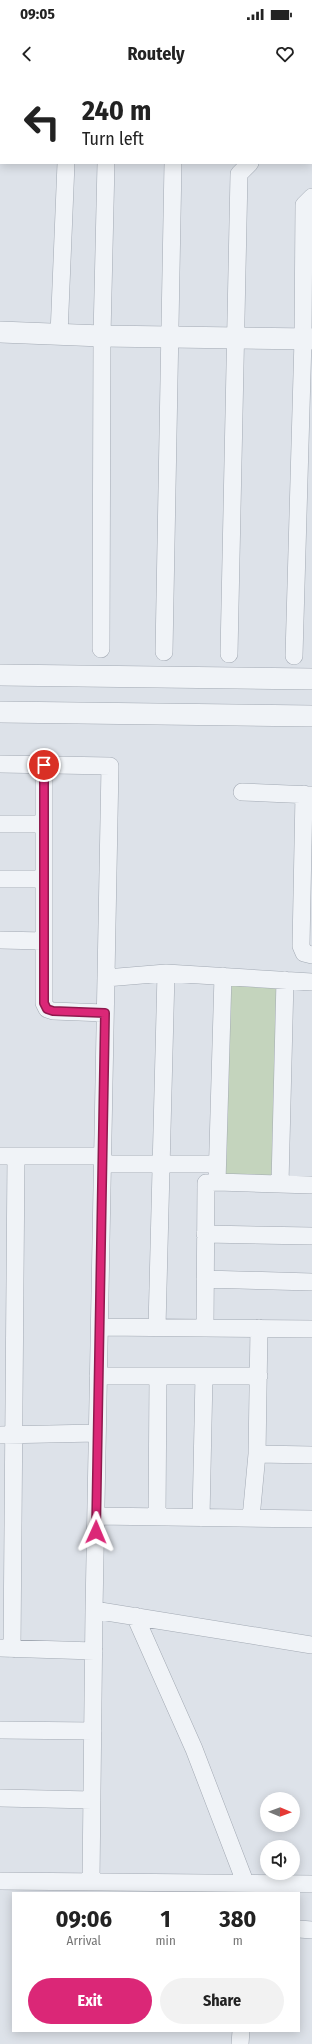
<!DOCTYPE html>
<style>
:root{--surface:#fff;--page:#f2f2f2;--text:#222;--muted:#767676;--accent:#db2777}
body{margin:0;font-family:"Fira Sans Condensed",sans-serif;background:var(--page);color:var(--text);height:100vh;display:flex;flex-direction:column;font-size:15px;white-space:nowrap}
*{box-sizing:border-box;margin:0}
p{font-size:13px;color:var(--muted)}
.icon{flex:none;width:22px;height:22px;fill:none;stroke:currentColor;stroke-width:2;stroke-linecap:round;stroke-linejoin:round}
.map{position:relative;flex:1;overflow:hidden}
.side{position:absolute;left:12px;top:1812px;width:288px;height:140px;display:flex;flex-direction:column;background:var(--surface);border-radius:0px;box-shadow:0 2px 10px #0003}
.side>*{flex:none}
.banner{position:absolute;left:0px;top:0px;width:312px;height:84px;box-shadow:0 2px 10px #0003;background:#fff;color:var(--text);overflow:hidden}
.needle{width:26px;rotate:91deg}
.buttons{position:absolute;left:260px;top:1712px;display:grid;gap:8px}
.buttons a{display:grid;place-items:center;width:40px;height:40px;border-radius:50%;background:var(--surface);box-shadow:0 2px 10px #0003;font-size:20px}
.pin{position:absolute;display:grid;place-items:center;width:34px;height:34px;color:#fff;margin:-17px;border:2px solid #fff;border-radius:50%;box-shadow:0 1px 4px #0007}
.me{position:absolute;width:44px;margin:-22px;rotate:1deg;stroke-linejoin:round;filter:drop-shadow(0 0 3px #0008)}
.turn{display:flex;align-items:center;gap:14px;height:84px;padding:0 16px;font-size:18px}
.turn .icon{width:52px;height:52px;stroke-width:2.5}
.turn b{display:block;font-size:28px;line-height:34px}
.eta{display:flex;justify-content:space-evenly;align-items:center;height:68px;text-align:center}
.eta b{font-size:24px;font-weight:700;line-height:28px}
.primary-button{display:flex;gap:8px;margin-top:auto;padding:8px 16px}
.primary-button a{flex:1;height:46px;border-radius:24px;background:var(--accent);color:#fff;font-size:16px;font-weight:700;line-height:46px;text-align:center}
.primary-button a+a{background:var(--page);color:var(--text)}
.status{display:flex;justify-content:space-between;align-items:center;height:28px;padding:0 20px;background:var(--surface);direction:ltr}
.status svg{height:11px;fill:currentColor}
header{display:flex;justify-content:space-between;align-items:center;height:52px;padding:0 16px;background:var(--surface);font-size:18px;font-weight:700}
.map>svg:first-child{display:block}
.green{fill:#c4d4bd}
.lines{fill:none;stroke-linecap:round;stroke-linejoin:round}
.minor-casing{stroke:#a2a9b3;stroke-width:18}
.tertiary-casing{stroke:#a2a9b3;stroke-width:22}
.minor{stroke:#f0f3f7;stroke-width:17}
.tertiary{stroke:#f0f3f7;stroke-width:21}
.route-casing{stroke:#8e194d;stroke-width:10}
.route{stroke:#db2777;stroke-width:7}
</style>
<div class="status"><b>09:05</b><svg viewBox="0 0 49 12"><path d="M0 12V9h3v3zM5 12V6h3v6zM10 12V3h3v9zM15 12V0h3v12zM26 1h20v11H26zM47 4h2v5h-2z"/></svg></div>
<header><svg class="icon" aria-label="back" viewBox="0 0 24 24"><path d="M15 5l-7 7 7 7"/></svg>Routely<svg class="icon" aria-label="heart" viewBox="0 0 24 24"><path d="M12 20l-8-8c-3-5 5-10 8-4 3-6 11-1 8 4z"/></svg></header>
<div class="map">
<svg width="312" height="1964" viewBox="0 0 312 1964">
<rect width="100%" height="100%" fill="#dde2e9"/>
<path class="green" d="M228,902l50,2 -2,195h-56z"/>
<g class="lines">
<defs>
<path id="minor" d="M65,0v1
M147,1l1,-1
M243,1l1,-1
M311,25l1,-1
M59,255l7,-172
M101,569l1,-313 4,-173
M164,572l9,-489
M229,574l10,-480 11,-11
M294,576l9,-317 1,-134 8,-8
M0,684l110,2 -16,844 -3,272
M242,712l70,3
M304,714l-3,152 3,7 8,2
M0,744h44
M0,799h43
M0,860l44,1v-176
M44,861v62l3,6 6,2 52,2
M223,896l-6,206 95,3
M106,898l60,-5 146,9
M0,1076h103
M103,1084h114
M280,1104l5,-204
M205,1154l107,2
M205,1199l107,3
M100,1247l212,2
M157,1247l9,-354
M205,1248l1,-145 11,-1
M259,1248l-2,126 55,1
M98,1296h161
M0,1355l97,-2
M96,1436l216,3
M157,1437l1,-141
M201,1438l3,-142
M251,1438l6,-64
M94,1530l218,35
M135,1536l59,133 51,133
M0,1568l94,3
M12,1569l4,-493
M0,1650l93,1
M0,1718l92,2
M0,1801l312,3
M299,1849l13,1
M240,1964l1,-13"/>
<path id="tertiary" d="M0,252l102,4 210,3
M0,595l312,4
M0,632l312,4"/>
</defs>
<use href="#minor" class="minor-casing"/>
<use href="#tertiary" class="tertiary-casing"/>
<use href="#minor" class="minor"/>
<use href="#tertiary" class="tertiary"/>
</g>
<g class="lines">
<defs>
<path id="route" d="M44,685v238l3,6 6,2 52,2 -9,519"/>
</defs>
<use href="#route" class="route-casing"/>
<use href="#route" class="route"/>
</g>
</svg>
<div class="buttons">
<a><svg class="needle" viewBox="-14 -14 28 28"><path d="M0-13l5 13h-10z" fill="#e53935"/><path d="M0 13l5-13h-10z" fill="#767676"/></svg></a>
<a><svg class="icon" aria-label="sound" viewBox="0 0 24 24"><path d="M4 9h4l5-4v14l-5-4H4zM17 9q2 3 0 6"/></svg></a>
</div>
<div class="pin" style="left:44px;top:685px;background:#d93025"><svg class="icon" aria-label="arrive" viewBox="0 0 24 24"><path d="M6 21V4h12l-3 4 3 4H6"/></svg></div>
<svg class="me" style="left:96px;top:1452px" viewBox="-20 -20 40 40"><path d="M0-17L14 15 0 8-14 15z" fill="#db2777" stroke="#fff" stroke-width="4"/></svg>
<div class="banner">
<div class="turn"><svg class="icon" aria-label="left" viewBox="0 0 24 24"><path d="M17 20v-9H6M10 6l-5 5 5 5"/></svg><div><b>240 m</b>Turn left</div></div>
</div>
<section class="side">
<div class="eta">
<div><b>09:06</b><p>Arrival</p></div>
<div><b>1</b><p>min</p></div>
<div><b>380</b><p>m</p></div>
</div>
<div class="primary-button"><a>Exit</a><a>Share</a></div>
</section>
</div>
